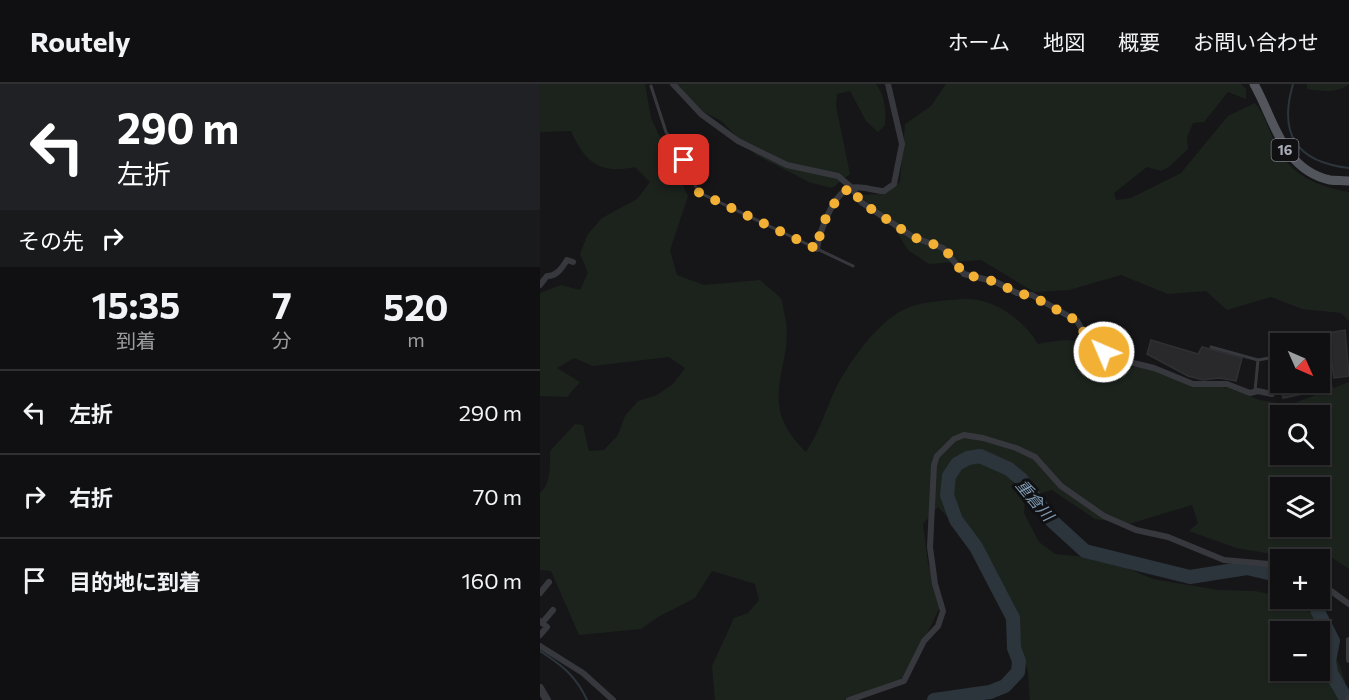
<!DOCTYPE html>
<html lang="ja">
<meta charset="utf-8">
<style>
:root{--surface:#101012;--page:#1e1e20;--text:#f1f3f6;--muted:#9c9d9f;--line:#303032}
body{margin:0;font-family:Commissioner,"Noto Sans JP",sans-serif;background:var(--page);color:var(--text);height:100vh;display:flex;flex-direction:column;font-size:22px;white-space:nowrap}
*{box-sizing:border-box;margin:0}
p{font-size:20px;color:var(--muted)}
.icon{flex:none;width:33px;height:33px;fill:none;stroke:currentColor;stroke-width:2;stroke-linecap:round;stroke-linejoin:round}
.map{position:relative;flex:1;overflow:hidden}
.details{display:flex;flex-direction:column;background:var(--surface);width:540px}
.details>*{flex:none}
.guide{background:#202124;color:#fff;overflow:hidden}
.needle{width:39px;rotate:135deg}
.fabs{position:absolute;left:730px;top:249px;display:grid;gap:12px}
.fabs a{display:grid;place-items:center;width:60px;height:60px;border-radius:0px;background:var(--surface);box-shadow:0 2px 4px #0004,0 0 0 2px var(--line);font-size:30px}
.pin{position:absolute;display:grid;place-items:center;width:51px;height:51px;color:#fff;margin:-26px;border-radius:12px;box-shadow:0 3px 9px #0006}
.me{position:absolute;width:66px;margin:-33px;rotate:315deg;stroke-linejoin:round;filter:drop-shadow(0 0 4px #0008)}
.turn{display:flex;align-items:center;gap:21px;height:126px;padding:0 18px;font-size:27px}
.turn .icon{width:78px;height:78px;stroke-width:2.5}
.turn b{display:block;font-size:42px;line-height:51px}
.then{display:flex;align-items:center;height:57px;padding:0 18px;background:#0003;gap:12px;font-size:22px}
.eta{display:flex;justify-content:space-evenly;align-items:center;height:102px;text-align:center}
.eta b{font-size:36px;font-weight:700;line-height:42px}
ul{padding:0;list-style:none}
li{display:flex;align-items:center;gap:18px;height:84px;padding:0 18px;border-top:2px solid var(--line)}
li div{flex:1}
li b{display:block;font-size:22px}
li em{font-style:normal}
header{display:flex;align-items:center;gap:36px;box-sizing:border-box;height:84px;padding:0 30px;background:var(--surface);border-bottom:2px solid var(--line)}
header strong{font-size:28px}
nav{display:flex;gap:33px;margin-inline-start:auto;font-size:21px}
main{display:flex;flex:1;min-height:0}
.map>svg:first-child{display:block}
.green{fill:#1c231d;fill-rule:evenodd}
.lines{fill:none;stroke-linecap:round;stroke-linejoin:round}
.stream{stroke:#2c353c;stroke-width:2}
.river{stroke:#2c353c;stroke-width:14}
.building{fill:#29292c;stroke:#303034;stroke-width:1.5}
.service{stroke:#37383d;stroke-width:3}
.minor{stroke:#37383d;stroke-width:6}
.tertiary{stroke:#37383d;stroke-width:8}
.primary{stroke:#53555c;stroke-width:9}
.route{stroke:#f2b134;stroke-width:10;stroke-dasharray:0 18}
.labels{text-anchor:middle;stroke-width:6;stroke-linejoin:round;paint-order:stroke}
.shield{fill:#111113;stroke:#7b7e86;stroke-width:1.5}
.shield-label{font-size:14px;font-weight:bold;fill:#a8adb8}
.water-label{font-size:16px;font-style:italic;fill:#7f9bb3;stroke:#111113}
</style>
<header>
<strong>Routely</strong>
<nav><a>ホーム</a><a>地図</a><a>概要</a><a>お問い合わせ</a></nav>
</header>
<main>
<section class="details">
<div class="guide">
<div class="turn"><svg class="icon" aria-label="left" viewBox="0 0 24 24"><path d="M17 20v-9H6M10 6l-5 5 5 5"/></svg><div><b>290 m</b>左折</div></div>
<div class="then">その先<svg class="icon" aria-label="right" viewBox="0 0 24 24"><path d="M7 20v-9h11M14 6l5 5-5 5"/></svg></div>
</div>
<div class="eta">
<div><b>15:35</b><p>到着</p></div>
<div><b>7</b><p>分</p></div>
<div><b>520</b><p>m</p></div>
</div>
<ul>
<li><svg class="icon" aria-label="left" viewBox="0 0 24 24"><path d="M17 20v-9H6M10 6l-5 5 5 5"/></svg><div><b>左折</b></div><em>290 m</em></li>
<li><svg class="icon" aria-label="right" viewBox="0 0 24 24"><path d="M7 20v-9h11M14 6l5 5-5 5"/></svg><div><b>右折</b></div><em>70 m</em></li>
<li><svg class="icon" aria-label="arrive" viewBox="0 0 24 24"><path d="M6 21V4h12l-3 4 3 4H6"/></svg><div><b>目的地に到着</b></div><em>160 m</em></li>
</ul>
</section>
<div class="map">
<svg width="809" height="616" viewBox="0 0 809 616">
<rect width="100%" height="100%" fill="#161618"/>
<path class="green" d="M0,0h105l6,34 37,78 -18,54 7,25 27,10 56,-5c6,6 16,12 21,19 2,3 2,9 3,13 14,56 -33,86 22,140 14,-21 20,-44 31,-66 13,-25 41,-64 66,-76 18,-9 39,-9 59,-11 30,-2 61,20 76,45 45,-9 43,-2 78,25l36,-4 35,17 42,6 31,12 30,5 59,-23v187l-18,-12h-40l-55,-9 -47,-17 9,-8 -6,-18 -63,19 -34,-5 -43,-29 -27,8 -1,15 15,29 16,12 50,5 48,20 65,11 37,1 22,5 38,19 12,16 18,50v19h-315l-2,-28 -24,-79 -50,-69 -16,-17 -15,17 5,40 15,37 -35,71 -15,14 -34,14h-144l-3,-34 22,-48 14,-5 11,-13 -4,-16 -43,-13 -17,27 -37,19 -17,12 -62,6 -28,-64 -11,-1v-77c11,-8 10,-29 10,-42l25,-27 8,1 6,26 15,-1 14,-15 7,-19 13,-15 19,-6 16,-11 12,-16 -16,-11 -76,9 -19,-8 -17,10 23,14 -13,15 -27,-1v-103l21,-8 19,5 8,-17 -8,-19 8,-20 14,-16 35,-19 13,-17 -15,-15c-35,7 -50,-4 -64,-36l-31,1zM741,332h39v38h-39zM741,404h39v38h-39zM741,548h39v38h-39z
M131,0h205c9,12 10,25 9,41l-7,7 -12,-11 -16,-30 -13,3 -1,12 14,68 -18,14 -21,-5 -55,-28 -36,-35 -19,-9z
M406,0h295l5,5v10l-18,-7 -24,30 -11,1 -6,14 1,12 -19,18 -8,4 -14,-4 -33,26 2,7 15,-2 50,-25 47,-57 27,-13c10,11 14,28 21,42 13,30 43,42 73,47v129l-8,-8 -39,-4 -31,-12 -44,13 -21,-19 -38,3 -47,-19 -52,15 -35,2 -53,-32 -52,4 -21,-14 -19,-30 -30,-25 23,-1 18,-12 5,-58 26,-18z
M767,0h42c-11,10 -29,7 -42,5z"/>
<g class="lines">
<path class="stream" d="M753,0c-15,51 4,78 56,84
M0,567c22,14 36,25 47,49"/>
<path class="river" d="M771,514l22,43 -4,20 2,12 16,27
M394,616l56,-8 15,-6 13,-14 1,-11 -5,-13 -1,-30 -37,-71 -20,-27 -9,-25 2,-19 8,-12 11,-6 12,-2 29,13 12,10 30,41 34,31 105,26 57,-9 34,8"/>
</g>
<path class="building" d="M805,246l4,46 -15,2 -7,-45z
M611,256l47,14 4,-7 40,11 -6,23 -17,-3 -16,2 -15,-4 -41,-22z
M784,265l8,39 -49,10 -8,-39 6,-1v24h39v-32z"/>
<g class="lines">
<path class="service" d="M111,2l15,46 18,28 14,32 155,74
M671,263l47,13 23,-4
M715,307l3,-31"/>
<path class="minor" d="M133,0l28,30 37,27 49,24 51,11 13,11 10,15 52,35 30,11 21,26 32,8 21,11 15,2 45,26 7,12 20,19 13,7 37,9 39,16h34l23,9 8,-2 14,3
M277,165c2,-15 16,-57 34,-61 8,-3 24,3 33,3l10,-7 8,-40 -14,-60
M0,201l7,-9c10,0 15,-8 20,-16l6,2
M780,499l29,21
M0,509l9,-11
M0,537l7,6 -7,8
M2,539l11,-13
M809,556v20
M0,562l43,27 30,27
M309,616l55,-19 20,-40 14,-15 5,-15 -8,-27 -5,-37 4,-82 3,-9 17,-17 10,-4 19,3 33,10 19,9 26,29 43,30 32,14 32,7 56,23 57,5
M808,616l1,-2"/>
<path class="tertiary" d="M0,604l7,12"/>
<path class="primary" d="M714,0c21,37 28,85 76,96 6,1 13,0 19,1"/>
</g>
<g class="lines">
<path class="route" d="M144,76l14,32 119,57c3,-22 14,-49 34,-62l10,15 52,35 31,11 20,26 32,8 21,11 15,3 45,25 7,12 20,19"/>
</g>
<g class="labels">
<rect class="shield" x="731.5" y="55" width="27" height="22" rx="4.5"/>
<g class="shield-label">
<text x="745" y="71">16</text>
</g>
<g class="water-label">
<text transform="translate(495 416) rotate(50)" y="6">重倉川</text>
</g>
</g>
</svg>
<div class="fabs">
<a><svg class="needle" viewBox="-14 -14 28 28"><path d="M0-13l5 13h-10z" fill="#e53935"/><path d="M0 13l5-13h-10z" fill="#9c9d9f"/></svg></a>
<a><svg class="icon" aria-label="search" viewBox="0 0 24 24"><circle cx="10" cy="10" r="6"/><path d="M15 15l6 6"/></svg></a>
<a><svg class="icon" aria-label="layers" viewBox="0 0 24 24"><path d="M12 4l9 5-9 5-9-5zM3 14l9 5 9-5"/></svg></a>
<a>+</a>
<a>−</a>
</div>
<div class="pin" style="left:144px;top:76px;background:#d93025"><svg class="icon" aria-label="arrive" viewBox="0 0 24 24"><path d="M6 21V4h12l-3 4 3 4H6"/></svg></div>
<svg class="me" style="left:564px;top:268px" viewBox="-20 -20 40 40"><circle r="17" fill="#f2b134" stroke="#fff" stroke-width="3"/><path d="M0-11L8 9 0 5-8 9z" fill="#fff"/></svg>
</div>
</main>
